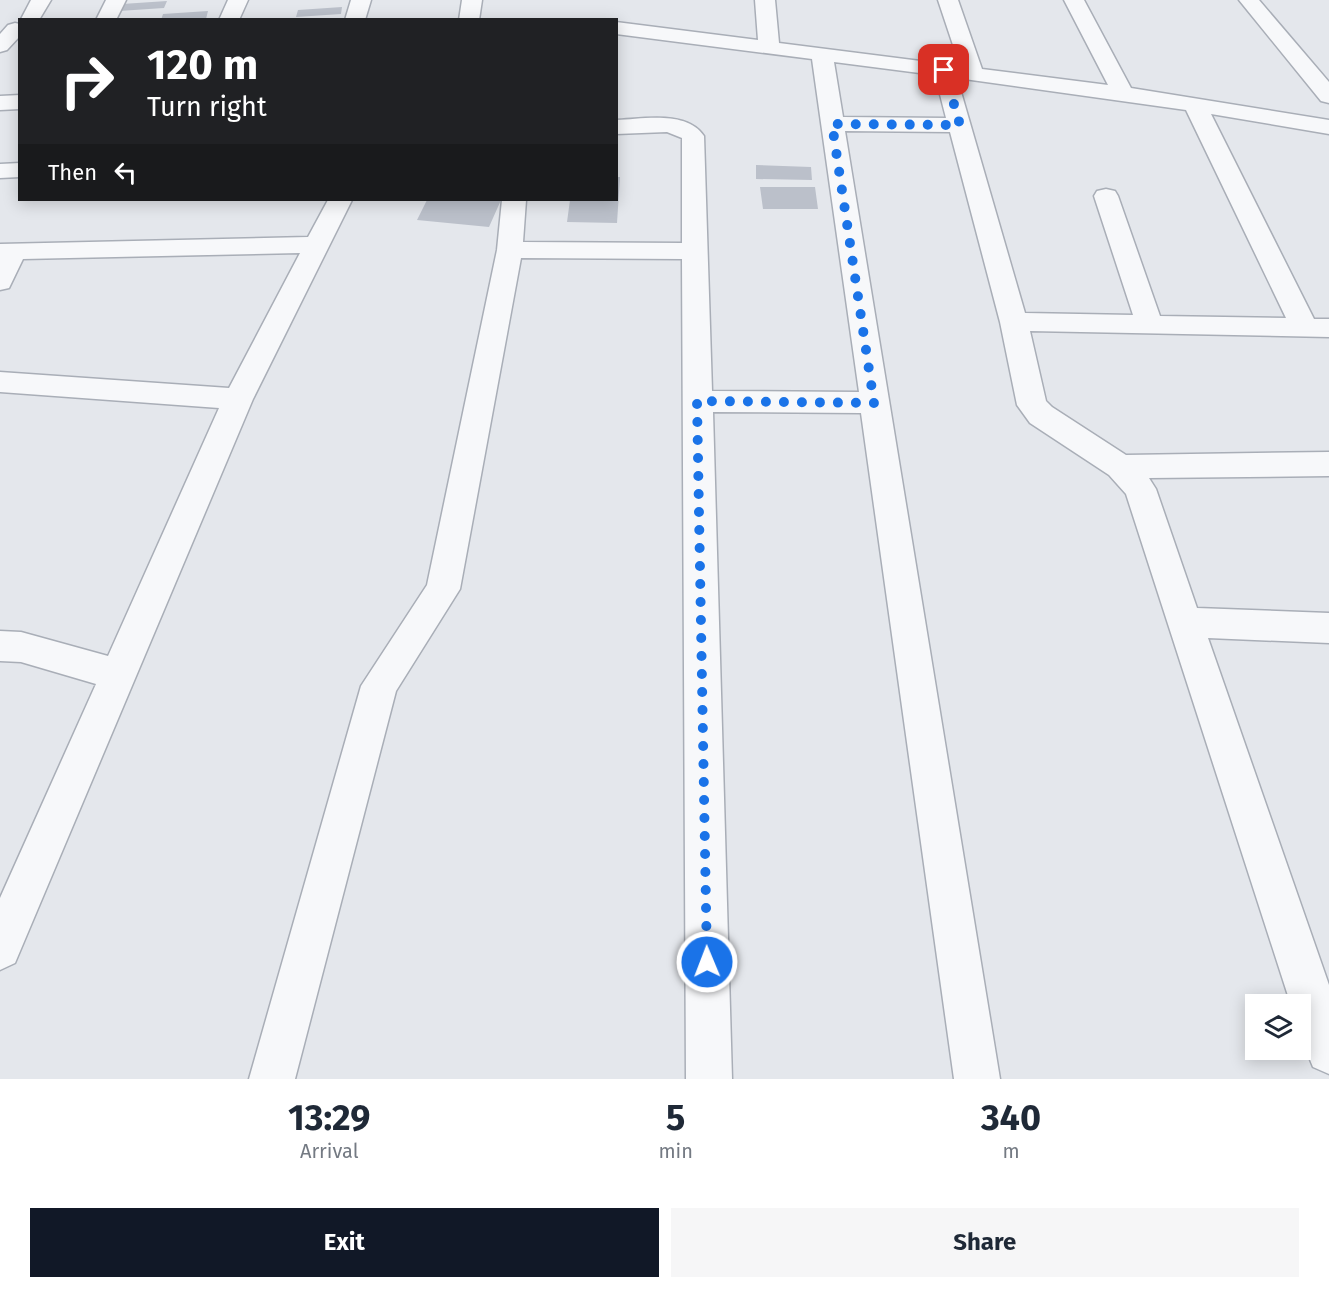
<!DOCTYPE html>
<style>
:root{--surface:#fff;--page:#f6f6f7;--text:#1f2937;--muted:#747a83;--accent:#111827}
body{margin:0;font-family:"Fira Sans",sans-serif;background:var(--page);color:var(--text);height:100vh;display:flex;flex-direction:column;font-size:22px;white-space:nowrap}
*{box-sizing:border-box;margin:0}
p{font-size:20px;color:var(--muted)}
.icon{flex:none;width:33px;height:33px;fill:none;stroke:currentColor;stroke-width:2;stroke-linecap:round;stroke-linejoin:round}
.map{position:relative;height:1079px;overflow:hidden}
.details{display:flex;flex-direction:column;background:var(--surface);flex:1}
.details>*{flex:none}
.hud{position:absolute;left:18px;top:18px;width:600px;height:183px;border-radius:0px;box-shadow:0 3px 15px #0003;background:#202124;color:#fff;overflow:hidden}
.buttons{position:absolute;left:1245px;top:994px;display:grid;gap:12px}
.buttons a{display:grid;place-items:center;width:66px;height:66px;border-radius:0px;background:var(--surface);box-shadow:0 3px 15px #0003;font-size:30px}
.pin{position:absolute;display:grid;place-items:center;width:51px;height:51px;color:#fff;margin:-26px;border-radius:12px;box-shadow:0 3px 9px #0006}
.me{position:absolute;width:66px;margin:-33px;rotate:359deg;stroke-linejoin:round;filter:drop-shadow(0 0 4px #0008)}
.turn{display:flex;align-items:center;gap:21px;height:126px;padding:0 30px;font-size:27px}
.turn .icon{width:78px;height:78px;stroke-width:2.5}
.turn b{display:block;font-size:42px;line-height:51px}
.then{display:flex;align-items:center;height:57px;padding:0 30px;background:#0003;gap:12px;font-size:22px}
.eta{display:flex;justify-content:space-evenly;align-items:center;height:102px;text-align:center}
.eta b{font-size:36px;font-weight:700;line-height:42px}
.primary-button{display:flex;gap:12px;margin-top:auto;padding:12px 30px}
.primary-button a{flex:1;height:69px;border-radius:0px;background:var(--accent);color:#fff;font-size:24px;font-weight:700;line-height:69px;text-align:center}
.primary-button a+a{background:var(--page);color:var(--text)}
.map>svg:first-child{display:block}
.building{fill:#bbc0ca}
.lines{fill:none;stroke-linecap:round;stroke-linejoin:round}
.minor-casing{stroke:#a9aeb7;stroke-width:3}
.minor{fill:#f7f8fa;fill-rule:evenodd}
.route{stroke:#1a73e8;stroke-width:10;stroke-dasharray:0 18}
</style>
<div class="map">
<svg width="1329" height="1079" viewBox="0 0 1329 1079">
<rect width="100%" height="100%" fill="#e4e7ec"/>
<path class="building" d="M167,1l-3,7 -45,3 3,-7z
M342,7l-1,7 -45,3 2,-7z
M208,11l-2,8 -45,1 2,-6z
M756,165l55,2 1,13 -56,-1z
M616,177h4l-3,46 -50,-1 3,-22h46z
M760,187h55l3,22h-55z
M427,200h74l-12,27 -72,-7z"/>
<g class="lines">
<defs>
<path id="minor" d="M31,0h20l-12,20 -19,1z
M106,0h20l-10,20h-20z
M228,0h20l-9,20h-20z
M351,0h20l-6,20h-20z
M462,0h20l-3,20h-20z
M755,0h20l4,43 181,23 -22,-66h20l24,69 126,16 -44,-85h20l47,88 198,32v14l-118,-20 103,205h15v18l-299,-6 16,70 6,6 74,48 203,-3v24l-180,2 7,11 41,119 132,5v30l-121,-5 121,347v89l-16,-7c-10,-24 -13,-35 -13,-62h-9l-165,-511 -17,-19 -79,-52 -13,-18 -17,-83 -50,-190 -105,-1 155,948h-46l-93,-666 -148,-1 19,667h-46l-4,-820 -161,-1 -61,331 -64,102 -101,388h-46l112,-393 66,-101 70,-335 5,-50h24l-3,42 159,1v-105l-15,-6 -51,2v-14c27,-1 71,-10 88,16l8,255 147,1 -47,-333 -196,-25v-12l142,18zM834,62l101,13 11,43 -103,-1zM957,78l229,32 100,208 -126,-2 -42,-120 -3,-5 -9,-2 -9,2 -3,5 39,119 -108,-2z
M1239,0h20l70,82v21l-8,-2z
M15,23l5,1v12l-13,14 -7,2v-18l8,-9z
M20,95v14l-20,1v-14z
M20,163v14l-20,1v-14z
M328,200h24l-99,199 -238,564 -15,7v-72l96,-214 -75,-22 -21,-1v-30l21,1 87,24 111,-248 -219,-16v-20l229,16 71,-135 -277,6 -14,29 -9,2v-46l308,-7z"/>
</defs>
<use href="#minor" class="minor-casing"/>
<use href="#minor" class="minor"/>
</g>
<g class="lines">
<path class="route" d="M707,962l-10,-561 177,2 -42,-279 128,1 -16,-55"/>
</g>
</svg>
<div class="buttons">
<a><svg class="icon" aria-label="layers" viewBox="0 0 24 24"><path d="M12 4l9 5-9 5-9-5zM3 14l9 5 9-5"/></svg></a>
</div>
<div class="pin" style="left:944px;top:70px;background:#d93025"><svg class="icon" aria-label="arrive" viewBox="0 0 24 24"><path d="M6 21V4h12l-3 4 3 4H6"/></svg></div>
<svg class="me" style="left:707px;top:962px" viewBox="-20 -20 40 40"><circle r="17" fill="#1a73e8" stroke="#fff" stroke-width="3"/><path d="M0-11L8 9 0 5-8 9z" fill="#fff"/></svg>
<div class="hud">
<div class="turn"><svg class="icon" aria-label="right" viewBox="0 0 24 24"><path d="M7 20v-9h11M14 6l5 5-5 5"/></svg><div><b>120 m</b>Turn right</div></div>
<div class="then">Then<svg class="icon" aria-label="left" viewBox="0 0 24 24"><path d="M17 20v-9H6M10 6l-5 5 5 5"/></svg></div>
</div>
</div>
<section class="details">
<div class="eta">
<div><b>13:29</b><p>Arrival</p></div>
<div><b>5</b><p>min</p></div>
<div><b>340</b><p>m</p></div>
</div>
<div class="primary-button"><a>Exit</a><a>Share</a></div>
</section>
